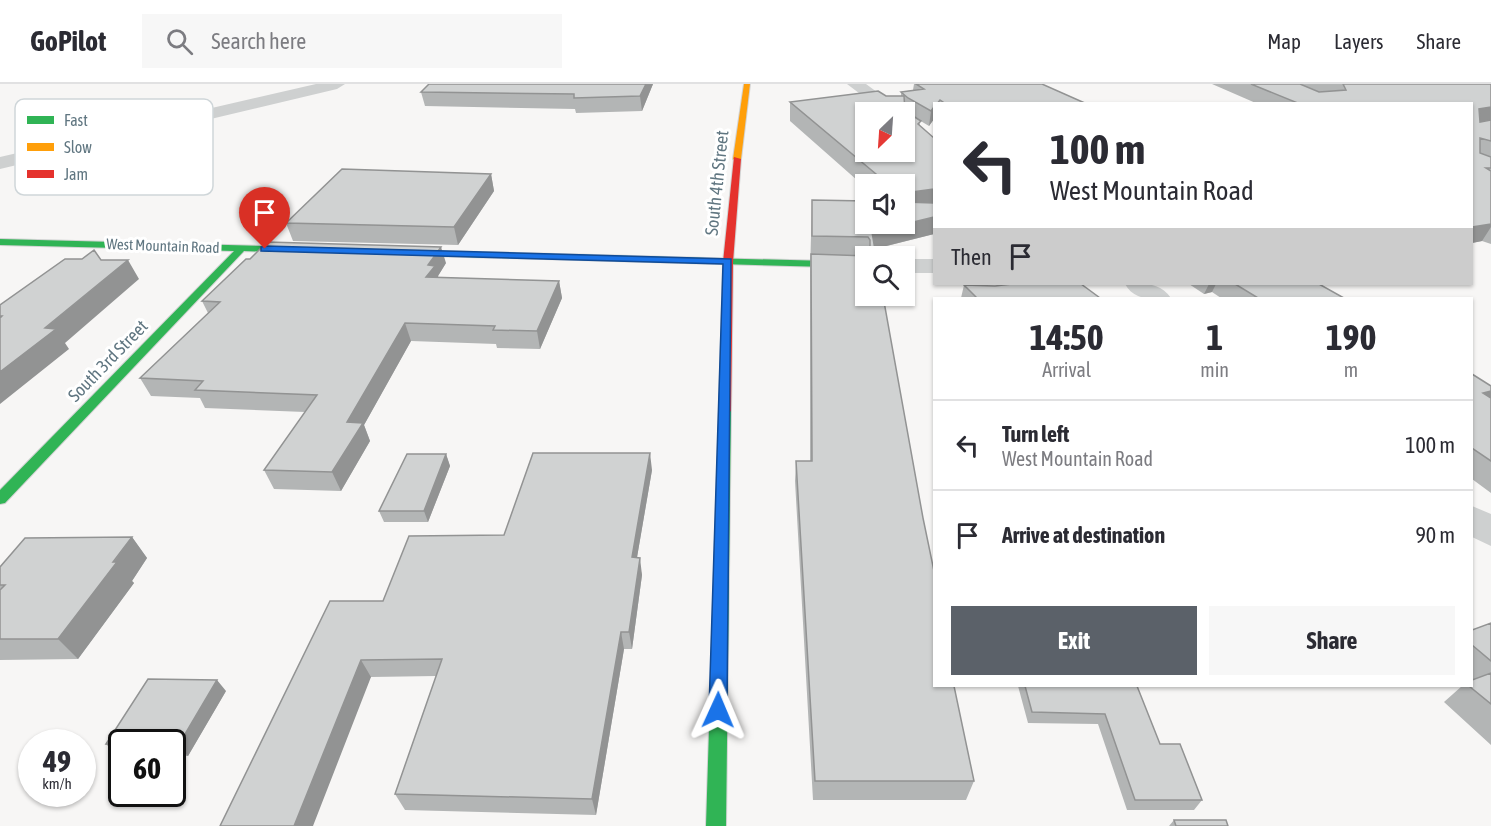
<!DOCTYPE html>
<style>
:root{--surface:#fff;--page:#f7f7f7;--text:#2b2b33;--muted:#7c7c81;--line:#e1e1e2;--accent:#5b6169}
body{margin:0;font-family:"Asap Condensed",sans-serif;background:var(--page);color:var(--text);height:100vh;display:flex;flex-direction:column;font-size:22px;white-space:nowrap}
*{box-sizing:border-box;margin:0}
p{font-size:20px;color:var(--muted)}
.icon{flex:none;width:33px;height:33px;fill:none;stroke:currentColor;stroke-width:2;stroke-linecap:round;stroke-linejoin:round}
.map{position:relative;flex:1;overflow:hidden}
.details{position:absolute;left:933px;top:213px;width:540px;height:390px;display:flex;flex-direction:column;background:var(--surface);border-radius:0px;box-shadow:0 2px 4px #0004}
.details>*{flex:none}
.banner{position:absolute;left:933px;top:18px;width:540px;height:183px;border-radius:0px;box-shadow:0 2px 4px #0004;background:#fff;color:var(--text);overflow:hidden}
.needle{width:39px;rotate:205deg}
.fabs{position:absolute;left:855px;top:18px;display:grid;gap:12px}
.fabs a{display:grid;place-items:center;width:60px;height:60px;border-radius:0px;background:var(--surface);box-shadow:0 2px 4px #0004;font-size:30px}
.speed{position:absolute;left:18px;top:645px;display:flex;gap:12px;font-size:30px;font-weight:700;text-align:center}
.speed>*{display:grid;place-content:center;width:78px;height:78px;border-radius:50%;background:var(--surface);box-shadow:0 2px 4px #0004;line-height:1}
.speed small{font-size:15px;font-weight:400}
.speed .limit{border:3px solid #111;border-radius:9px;background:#fff;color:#111}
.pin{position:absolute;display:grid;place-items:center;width:51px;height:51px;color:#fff;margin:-62px -26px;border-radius:50% 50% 50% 0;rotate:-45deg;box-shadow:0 0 6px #0007}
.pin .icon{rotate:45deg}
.me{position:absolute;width:66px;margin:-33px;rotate:1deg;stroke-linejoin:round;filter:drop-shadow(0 0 4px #0008)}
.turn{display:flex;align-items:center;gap:21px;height:126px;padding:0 18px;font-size:27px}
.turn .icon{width:78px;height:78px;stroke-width:2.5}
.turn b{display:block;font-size:42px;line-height:51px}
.then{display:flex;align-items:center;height:57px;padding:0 18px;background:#0003;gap:12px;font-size:22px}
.eta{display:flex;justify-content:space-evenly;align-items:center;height:102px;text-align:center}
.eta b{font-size:36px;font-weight:700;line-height:42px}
.primary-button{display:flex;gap:12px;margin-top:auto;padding:12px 18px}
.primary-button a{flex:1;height:69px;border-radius:0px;background:var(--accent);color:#fff;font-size:24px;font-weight:700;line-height:69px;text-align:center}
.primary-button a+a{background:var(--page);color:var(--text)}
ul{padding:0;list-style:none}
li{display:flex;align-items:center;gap:18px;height:90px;padding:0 18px;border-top:2px solid var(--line)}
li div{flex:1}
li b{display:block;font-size:22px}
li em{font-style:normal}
header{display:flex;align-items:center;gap:36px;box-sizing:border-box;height:84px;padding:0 30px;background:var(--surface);border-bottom:2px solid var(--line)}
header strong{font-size:28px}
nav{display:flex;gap:33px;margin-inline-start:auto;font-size:21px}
.search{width:420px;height:54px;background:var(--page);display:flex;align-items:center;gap:15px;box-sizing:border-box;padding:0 21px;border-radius:0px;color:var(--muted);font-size:22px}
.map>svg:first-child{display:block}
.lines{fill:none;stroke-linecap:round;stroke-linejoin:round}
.fast-casing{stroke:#d2d3d3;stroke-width:2}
.slow-casing{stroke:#d2d3d3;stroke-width:2}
.jam-casing{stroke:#d2d3d3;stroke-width:2}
.street{fill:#ced0d0;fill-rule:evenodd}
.fast{fill:#30b455;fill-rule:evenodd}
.slow{fill:#ff9f0a;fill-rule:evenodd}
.jam{fill:#e5322d;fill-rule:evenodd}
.wall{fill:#b3b5b5}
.shaded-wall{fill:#929393}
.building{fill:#d0d2d2;stroke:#929393;stroke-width:1.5;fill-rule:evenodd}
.route{fill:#1a73e8;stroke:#114b97;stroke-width:1.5}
.labels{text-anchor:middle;stroke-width:6;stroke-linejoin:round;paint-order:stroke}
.far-street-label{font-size:15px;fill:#607681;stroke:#fff}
.street-label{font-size:18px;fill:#607681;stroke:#fff}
.key{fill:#fff;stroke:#cfd6d9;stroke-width:1.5}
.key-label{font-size:16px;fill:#607681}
</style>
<header>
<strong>GoPilot</strong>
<div class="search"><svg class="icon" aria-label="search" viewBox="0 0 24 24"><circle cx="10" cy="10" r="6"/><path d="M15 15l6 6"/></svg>Search here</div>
<nav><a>Map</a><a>Layers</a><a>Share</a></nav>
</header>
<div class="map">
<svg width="1491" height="742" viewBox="0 0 1491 742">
<rect width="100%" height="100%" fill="#f7f6f5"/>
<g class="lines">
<defs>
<path id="fast" d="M0,155l304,8 5,3 -5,3 -60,-2 -239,252 -5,1v-14l234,-239 -234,-6z
M398,166l468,12v6l-471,-13 -2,-2z
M725,323l6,4 -5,415h-20l13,-415z"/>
<path id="slow" d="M744,0h6l-9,75 -4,2 -4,-2z"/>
<path id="jam" d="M734,73l7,2 -8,103 -2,149 -6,4 -6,-4 4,-149z"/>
</defs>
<use href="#fast" class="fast-casing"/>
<use href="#slow" class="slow-casing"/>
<use href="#jam" class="jam-casing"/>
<path class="street" d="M316,0h29l-8,5 -337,80v-12z
M847,0h19l38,28h-20z
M904,175h30v14h-30z
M1125,200c18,0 34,-3 46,14 -17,2 -37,3 -46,-14z
M1472,422l19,8v32l-19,-9z"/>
<use href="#fast" class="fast"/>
<use href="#slow" class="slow"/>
<use href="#jam" class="jam"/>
</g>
<path class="wall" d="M653,0l-11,27 -66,2 -1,-4 -150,-3 -4,-14z
M914,0h128l45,20h-153v15l-5,7 -10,-6 1,6 14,12v96l-59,15 59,437 40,95 -8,19h-153l-18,-319 1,-20h14v-188l2,-73 92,24v-40h-38v4l-76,-67v-19l96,-6h15v-4l12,-2z
M1212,0h279v160l-9,-3 -10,2v-139h-214z
M491,90l3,17 -36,54 -165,-4 -7,-18z
M446,179l-8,13v2l121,3 3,17 -22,51 -43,-1 -1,-4 -85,-3 -47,84 6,16 -29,50 -67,-2 -10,-19 41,-58 -100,-4 -5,-10 -49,-2 -11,-18 68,-65 -6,-12z
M1189,200h130l25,14h-123l-9,-6 -8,2z
M964,201l136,13h-139z
M1472,290l19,24v95l-19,-14z
M446,370l4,12 -22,56h-44l-5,-11z
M652,386l-15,87 5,18 -10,74h-8l-28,166 -191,-5 -10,-16 41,-118 -65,1 -151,149 163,-225 121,-66z
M132,453l15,21 -15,23 2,2 -56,76 -78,1v-93z
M1491,539v122l-47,-43 18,-16h10v-56z
M1018,602h119l23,58 42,56 -8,10h-67l-29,-86 -70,-1z
M226,607l-38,65h-16v-14h-50v13h-5l-11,-11z
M1174,736l54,6h-59z"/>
<path class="shaded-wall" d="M646,0h7l-11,27 -2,-15z
M934,23v12l-5,7 2,-15z
M1491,23v13l-19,3 7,-14z
M491,90l3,17 -36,54 -4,-18z
M934,105v20l-30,5v-21z
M934,133v17l-64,16 2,-18z
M1491,140v3l-9,14 -10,2v-16z
M441,163l5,16 -8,13 2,6 -14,-5 2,-12z
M128,176l11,19 -74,64 4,6 -69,55v-32l45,-44z
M559,197l3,17 -22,51 -3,-18z
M1209,200h7l-4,8 -8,2z
M405,239l6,18 -47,84 6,16 -29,50 -9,-19 15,-50z
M1491,307v7l-9,12 1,-17z
M650,369l2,17 -18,105 -2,-18z
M446,370l4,12 -22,56 -4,-11z
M132,453l15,21 -15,23 2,2 -56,76 -20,-20z
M640,474l2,17 -10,74 -3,-17z
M621,548l3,17 -28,166 -4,-16z
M361,576l10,17 -58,149h-19z
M217,596l9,11 -38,65 -10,-10z"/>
<path class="building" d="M429,0h217l-6,12 -66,2v-4l-153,-2z
M916,0h126l45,20h-141l-6,-4 -3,4h-3v3l-3,4 -23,-13 -7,-6 23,-3z
M1251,0h49l19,8 27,-2 -3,-6h148v23l-12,2 1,13 11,-2v21l-11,-3v15l11,4v11h-5l5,3v53l-19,3v-123h-172z
M878,7l8,5h18l1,15 16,10 -3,3 16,14v51l-30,4v-9h-16l-98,-82zM866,28h38v40h-38z
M342,85l149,5 -37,53 -168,-4z
M812,116l54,1v23h38v-22l30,1v14l-62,15 4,24h-10v40h17l40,222 11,53v115h20l20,95h-159l-19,-320h16l-1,-207 57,2 2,-3v-13l-2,-3 -56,-1z
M267,158l174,5 -13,18 7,1 -9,11 133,4 -22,50 -44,-1 2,-4 -90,-3 -58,99 16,1 -31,49 -68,-2 53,-75 -122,-5 8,-9 -63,-3 80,-76 -18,-1 44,-42h4z
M94,166l7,10h27l-83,68 11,1 -56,43v-54l2,-2h-2v-11l65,-46h17z
M1012,200h69l19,14h-123l-13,-13 31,1z
M1235,200h84l25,14h-86z
M1472,290l19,12v5l-8,2 8,5v63l-19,-13z
M533,369h117l-18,104 8,1 -11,74h-8l-29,167 -197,-5 47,-135 -81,1 -67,166h-74l110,-225h53l26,-65 95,-1z
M407,370h39l-22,57h-45z
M132,453l-19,25h4l-59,77h-58v-49l5,-5h-5v-18l25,-29z
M1491,539v38l-19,-16v-15z
M1491,589v31l-22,-18h3v-6z
M148,595l69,1 -39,66h-6v-4h-50v2h-16z
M1025,602h112l23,58h20l22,56h-67l-30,-86 -73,-2z
M1174,736h52l2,6h-52z"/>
<path class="route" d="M265,162l466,13 -4,451 -2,6 -7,3 -6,-3 -3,-6 14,-446 -462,-13v-4z"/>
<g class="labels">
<g class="far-street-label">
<text transform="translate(163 162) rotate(2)" y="5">West Mountain Road</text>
</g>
<g class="street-label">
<text transform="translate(717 99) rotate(-84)" y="6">South 4th Street</text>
<text transform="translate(108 277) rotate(-46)" y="6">South 3rd Street</text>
</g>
</g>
<rect x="15" y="15" width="198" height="96" rx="9" class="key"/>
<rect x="27" y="32" width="27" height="8" fill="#30b455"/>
<rect x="27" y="59" width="27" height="8" fill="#ff9f0a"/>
<rect x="27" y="86" width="27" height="8" fill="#e5322d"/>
<g class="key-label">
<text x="64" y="42">Fast</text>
<text x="64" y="69">Slow</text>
<text x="64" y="96">Jam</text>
</g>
</svg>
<div class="fabs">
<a><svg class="needle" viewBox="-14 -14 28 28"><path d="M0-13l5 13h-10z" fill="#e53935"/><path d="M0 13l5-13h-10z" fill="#7c7c81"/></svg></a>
<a><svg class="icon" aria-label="sound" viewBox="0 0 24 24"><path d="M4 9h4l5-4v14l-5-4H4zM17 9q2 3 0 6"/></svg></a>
<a><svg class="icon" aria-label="search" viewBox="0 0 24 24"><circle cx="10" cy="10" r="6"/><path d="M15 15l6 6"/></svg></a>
</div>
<div class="speed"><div>49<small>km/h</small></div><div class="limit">60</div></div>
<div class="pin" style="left:265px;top:165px;background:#d93025"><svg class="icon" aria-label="arrive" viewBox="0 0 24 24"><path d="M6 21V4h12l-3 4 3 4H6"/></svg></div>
<svg class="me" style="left:718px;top:626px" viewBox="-20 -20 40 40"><path d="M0-17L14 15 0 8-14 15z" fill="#1a73e8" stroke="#fff" stroke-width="4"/></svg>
<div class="banner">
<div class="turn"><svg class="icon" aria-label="left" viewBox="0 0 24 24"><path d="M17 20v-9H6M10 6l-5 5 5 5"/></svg><div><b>100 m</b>West Mountain Road</div></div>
<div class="then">Then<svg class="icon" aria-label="arrive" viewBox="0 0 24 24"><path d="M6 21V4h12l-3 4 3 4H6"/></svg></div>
</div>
<section class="details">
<div class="eta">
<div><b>14:50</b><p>Arrival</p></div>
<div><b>1</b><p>min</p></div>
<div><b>190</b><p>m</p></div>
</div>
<ul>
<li><svg class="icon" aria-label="left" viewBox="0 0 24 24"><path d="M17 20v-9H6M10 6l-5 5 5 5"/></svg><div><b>Turn left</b><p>West Mountain Road</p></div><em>100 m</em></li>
<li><svg class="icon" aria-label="arrive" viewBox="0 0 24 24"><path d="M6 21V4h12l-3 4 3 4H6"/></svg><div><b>Arrive at destination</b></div><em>90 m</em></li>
</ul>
<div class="primary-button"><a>Exit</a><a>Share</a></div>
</section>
</div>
